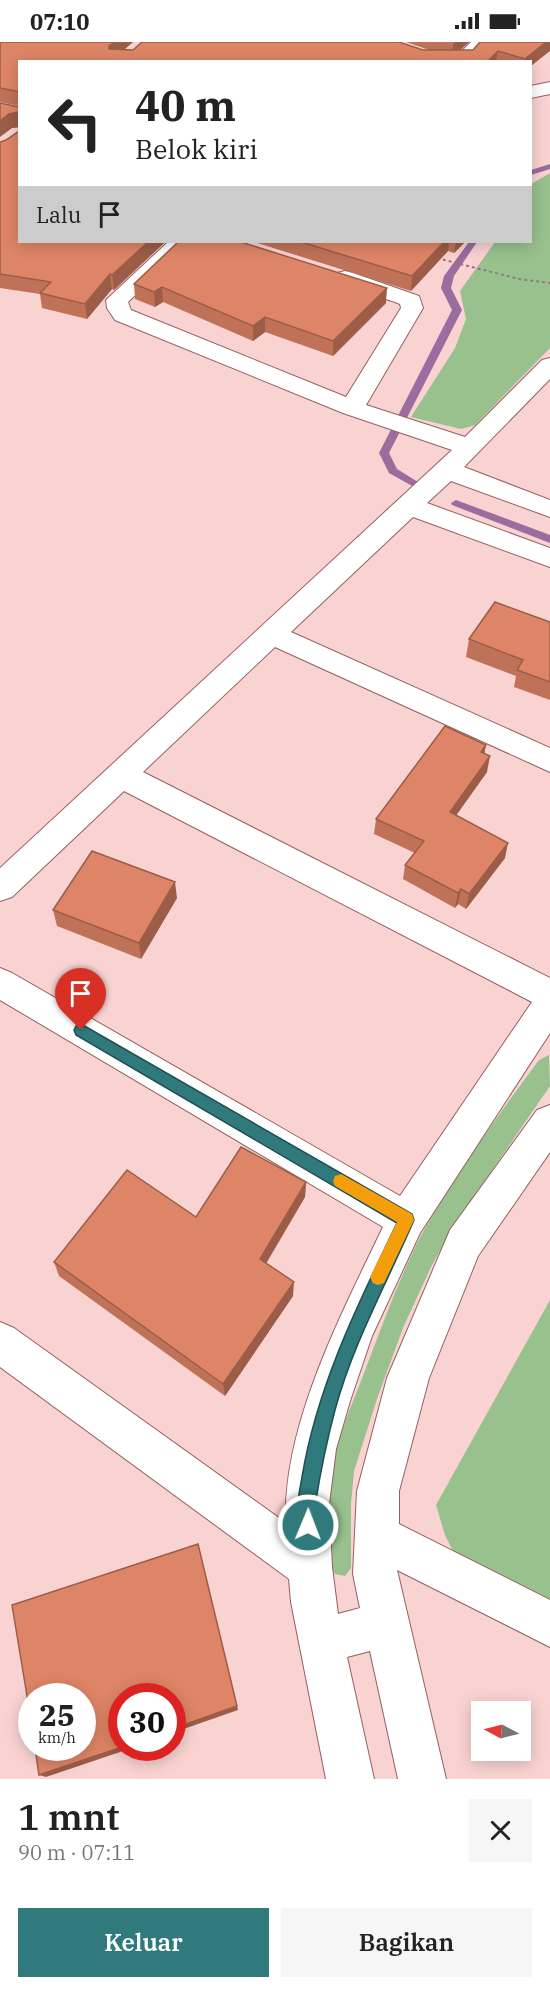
<!DOCTYPE html>
<html lang="id">
<meta charset="utf-8">
<style>
:root{--surface:#fff;--page:#f6f6f6;--text:#222;--muted:#767676;--accent:#307a7d}
body{margin:0;font-family:"IBM Plex Serif",serif;background:var(--page);color:var(--text);height:100vh;display:flex;flex-direction:column;font-size:22px;white-space:nowrap}
*{box-sizing:border-box;margin:0}
p{font-size:20px;color:var(--muted)}
.icon{flex:none;width:33px;height:33px;fill:none;stroke:currentColor;stroke-width:2;stroke-linecap:round;stroke-linejoin:round}
.map{position:relative;height:1737px;overflow:hidden}
.details{display:flex;flex-direction:column;background:var(--surface);flex:1}
.details>*{flex:none}
.top-card{position:absolute;left:18px;top:18px;width:514px;height:183px;border-radius:0px;box-shadow:0 3px 15px #0003;background:#fff;color:var(--text);overflow:hidden}
.needle{width:39px;rotate:277deg}
.fabs{position:absolute;left:471px;top:1659px;display:grid;gap:12px}
.fabs a{display:grid;place-items:center;width:60px;height:60px;border-radius:0px;background:var(--surface);box-shadow:0 3px 15px #0003;font-size:30px}
.speed{position:absolute;left:18px;top:1641px;display:flex;gap:12px;font-size:30px;font-weight:700;text-align:center}
.speed>*{display:grid;place-content:center;width:78px;height:78px;border-radius:50%;background:var(--surface);box-shadow:0 3px 15px #0003;line-height:1}
.speed small{font-size:15px;font-weight:400}
.speed .limit{border:9px solid #d22;background:#fff;color:#111}
.pin{position:absolute;display:grid;place-items:center;width:51px;height:51px;color:#fff;margin:-62px -26px;border-radius:50% 50% 50% 0;rotate:-45deg;box-shadow:0 0 6px #0007}
.pin .icon{rotate:45deg}
.me{position:absolute;width:66px;margin:-33px;rotate:1deg;stroke-linejoin:round;filter:drop-shadow(0 0 4px #0008)}
.turn{display:flex;align-items:center;gap:21px;height:126px;padding:0 18px;font-size:27px}
.turn .icon{width:78px;height:78px;stroke-width:2.5}
.turn b{display:block;font-size:42px;line-height:51px}
.then{display:flex;align-items:center;height:57px;padding:0 18px;background:#0003;gap:12px;font-size:22px}
.round{display:grid;place-items:center;flex:none;width:63px;height:63px;border-radius:0px;background:var(--page)}
.head{display:flex;align-items:center;justify-content:space-between;height:102px;padding:0 18px}
h1{font-size:36px;font-weight:600;line-height:45px}
.action{display:flex;gap:12px;margin-top:auto;padding:12px 18px}
.action a{flex:1;height:69px;border-radius:0px;background:var(--accent);color:#fff;font-size:24px;font-weight:600;line-height:69px;text-align:center}
.action a+a{background:var(--page);color:var(--text)}
.status{display:flex;justify-content:space-between;align-items:center;height:42px;padding:0 30px;background:var(--surface);direction:ltr}
.status svg{height:16px;fill:currentColor}
.map>svg:first-child{display:block}
.green{fill:#98c18e}
.lines{fill:none;stroke-linecap:round;stroke-linejoin:round}
.stream{fill:#9b6c9e;fill-rule:evenodd}
.street-casing{stroke:#965f5f;stroke-width:2}
.path{stroke:#967777;stroke-width:2;stroke-dasharray:3 3;stroke-linecap:butt}
.street{fill:#fff;fill-rule:evenodd}
.wall{fill:#c07259}
.shaded-wall{fill:#9c5d48}
.building{fill:#df8567;stroke:#9c5d48;stroke-width:1.5}
.route{fill:#307a7d;stroke:#1f4f51;stroke-width:1.5}
.slow{fill:#f59e0b}
</style>
<div class="status"><b>07:10</b><svg viewBox="0 0 49 12"><path d="M0 12V9h3v3zM5 12V6h3v6zM10 12V3h3v9zM15 12V0h3v12zM26 1h20v11H26zM47 4h2v5h-2z"/></svg></div>
<div class="map">
<svg width="550" height="1737" viewBox="0 0 550 1737">
<rect width="100%" height="100%" fill="#f9d3d2"/>
<path class="green" d="M550,131v175l-75,77 -14,4 -50,-12 44,-69 11,-29 -6,-28 35,-49h36v-58z
M549,1013l1,31 -97,141 -22,40 -28,61 -26,71 -23,72 -3,33v64l-6,8 -10,-2c-17,-28 -9,-72 -4,-103 5,-32 20,-64 32,-95 21,-55 40,-111 70,-162 32,-54 69,-104 106,-154z
M550,1258v341l-70,-35 -35,-71 -9,-30z"/>
<g class="lines">
<path class="stream" d="M550,122v5l-19,6v-5z
M469,200h8l-23,34 -3,12 11,22 -73,143 8,16 21,13 1,2 -5,3 -25,-14 -10,-20 73,-143 -11,-22 3,-12z
M456,458l94,35v8l-98,-38 -1,-2z"/>
<defs>
<path id="street" d="M471,0h19l-19,20h-20z
M550,40v12l-19,4v-12z
M168,200h23l-63,60 3,8 215,87 55,-89 -1,-4 -5,-2 -58,-19 -3,-5 3,-5 8,-2 8,2 66,23 4,12 -57,97 99,32 77,-77 8,-2v21l-86,88 86,33v17l-99,-36 -24,22 123,45v19l-137,-50 -122,115 259,116v24l-275,-125 -132,125 407,206v55l-130,200 -48,103 -22,65 -14,48 -7,55 3,63 6,47 22,-6 -7,-34 4,-83 30,-113 63,-148 87,-120 13,-5v47l-72,104 -49,122 -30,113v33l151,76v47l-153,-77 49,209h-48l-28,-128 -23,6 27,122h-48l-35,-177 -2,-23 -289,-212v-45l14,6 272,195c-4,-97 56,-210 97,-296l-383,-227v-32l12,5 388,223 132,-194 -408,-211 -112,106 -12,4v-33l452,-418 -109,-37 -228,-93 -8,-12 -1,-8z"/>
</defs>
<use href="#street" class="street-casing"/>
<path class="path" d="M437,216l82,21 31,4"/>
<use href="#street" class="street"/>
</g>
<path class="wall" d="M0,0h133l-9,8h305l-23,-8h63l-9,8h13l77,-8 -19,20h-511v180h145l-51,48 -2,-1 -25,30 -45,-11 -2,-14 -40,-6v-146l6,-2 13,-9v-4l-7,1 7,-22 -19,-4z
M254,200h211l-11,11 -6,-2 -37,40z
M134,242l252,19 -53,53 -68,-24 -12,9 -90,-39 -8,5 -20,-8z
M550,580v78l-36,-13 2,-11 -50,-19 3,-18z
M486,703l-2,8 3,19 -31,43 49,43 -39,51 -8,-5 -3,4 -52,-29 2,-14 10,-12 -41,-19 2,-15z
M177,856l-36,61 -84,-33 -4,-16z
M306,1140l-1,15 -39,67 27,32 -68,100 -166,-120 -5,-14z"/>
<path class="shaded-wall" d="M115,0h18l-22,18 -2,-14z
M455,0h14l-17,16 1,-14z
M546,0h4v9l-19,15v-4h-6v-3z
M498,9l-2,11h-9z
M19,70l1,15 -8,1 -12,9v-16l9,-7z
M148,200h17l-51,48 -2,-15z
M444,200h5l-1,9 -37,40 1,-15z
M456,200h9l-11,11z
M110,232l2,15 -25,30 -2,-15z
M162,245l1,15 -8,5 -1,-15z
M387,246l-1,15 -53,53v-15z
M265,275v15l-12,9v-15z
M486,703l-3,15 -2,-8z
M490,714l-3,16 -39,55 2,-15z
M508,801l-3,15 -39,51 3,-15z
M175,840l2,16 -36,61 -2,-16z
M461,847l-3,15 -3,4 3,-15z
M306,1140l-1,15 -45,76v-14z
M294,1240l-1,14 -68,100 -2,-12z
M198,1502l40,166 -66,23v-4z
M122,1705v1h10l-86,29 -7,-2z"/>
<path class="building" d="M0,0h115l-6,4v3l24,1 9,-8h257l24,8h50l7,-8h66l-21,17 -27,-8 -11,11h-467v30l-20,-4z
M20,58v142h128l-36,33 -2,-1 -25,30 -45,-11 11,-11 -51,-8v-132l6,-2 13,-9v-19l-10,2 -9,7v-18l19,4z
M178,200h63l146,46 -54,53 -68,-24 -12,9 -91,-39 -8,5 -20,-8z
M301,200h143l-32,34z
M495,560l55,20v60l-33,-12 6,-10 -54,-21z
M445,684l41,19 -5,7 9,4 -40,56 58,31 -39,51 -8,-5 -3,4 -53,-28 19,-24 -48,-22z
M92,809l83,31 -36,61 -86,-33z
M241,1105l65,35 -46,77 34,23 -71,102 -169,-122 73,-92 69,47z
M198,1502l39,162 -65,23v-33h-50v51l-83,28 -4,-27h47v-52h-50v30l-20,-121z"/>
<path class="route" d="M81,982l331,190 2,6c-27,63 -61,123 -79,190 -8,30 -14,59 -19,90 -1,11 2,21 -2,31l-6,3 -7,-3c-7,-17 -2,-37 1,-54 15,-91 56,-173 95,-254l-321,-188 -2,-5 2,-4z"/>
<path class="slow" d="M341,1132l71,40 2,6 -30,63 -6,2 -5,-2 -3,-6 27,-55 -62,-36 -2,-5 2,-5z"/>
</svg>
<div class="fabs">
<a><svg class="needle" viewBox="-14 -14 28 28"><path d="M0-13l5 13h-10z" fill="#e53935"/><path d="M0 13l5-13h-10z" fill="#767676"/></svg></a>
</div>
<div class="speed"><div>25<small>km/h</small></div><div class="limit">30</div></div>
<div class="pin" style="left:81px;top:988px;background:#d93025"><svg class="icon" aria-label="arrive" viewBox="0 0 24 24"><path d="M6 21V4h12l-3 4 3 4H6"/></svg></div>
<svg class="me" style="left:308px;top:1483px" viewBox="-20 -20 40 40"><circle r="17" fill="#307a7d" stroke="#fff" stroke-width="3"/><path d="M0-11L8 9 0 5-8 9z" fill="#fff"/></svg>
<div class="top-card">
<div class="turn"><svg class="icon" aria-label="left" viewBox="0 0 24 24"><path d="M17 20v-9H6M10 6l-5 5 5 5"/></svg><div><b>40 m</b>Belok kiri</div></div>
<div class="then">Lalu<svg class="icon" aria-label="arrive" viewBox="0 0 24 24"><path d="M6 21V4h12l-3 4 3 4H6"/></svg></div>
</div>
</div>
<section class="details">
<div class="head"><div><h1>1 mnt</h1><p>90 m · 07:11</p></div><a class="round"><svg class="icon" aria-label="close" viewBox="0 0 24 24"><path d="M6 6l12 12M18 6L6 18"/></svg></a></div>
<div class="action"><a>Keluar</a><a>Bagikan</a></div>
</section>
